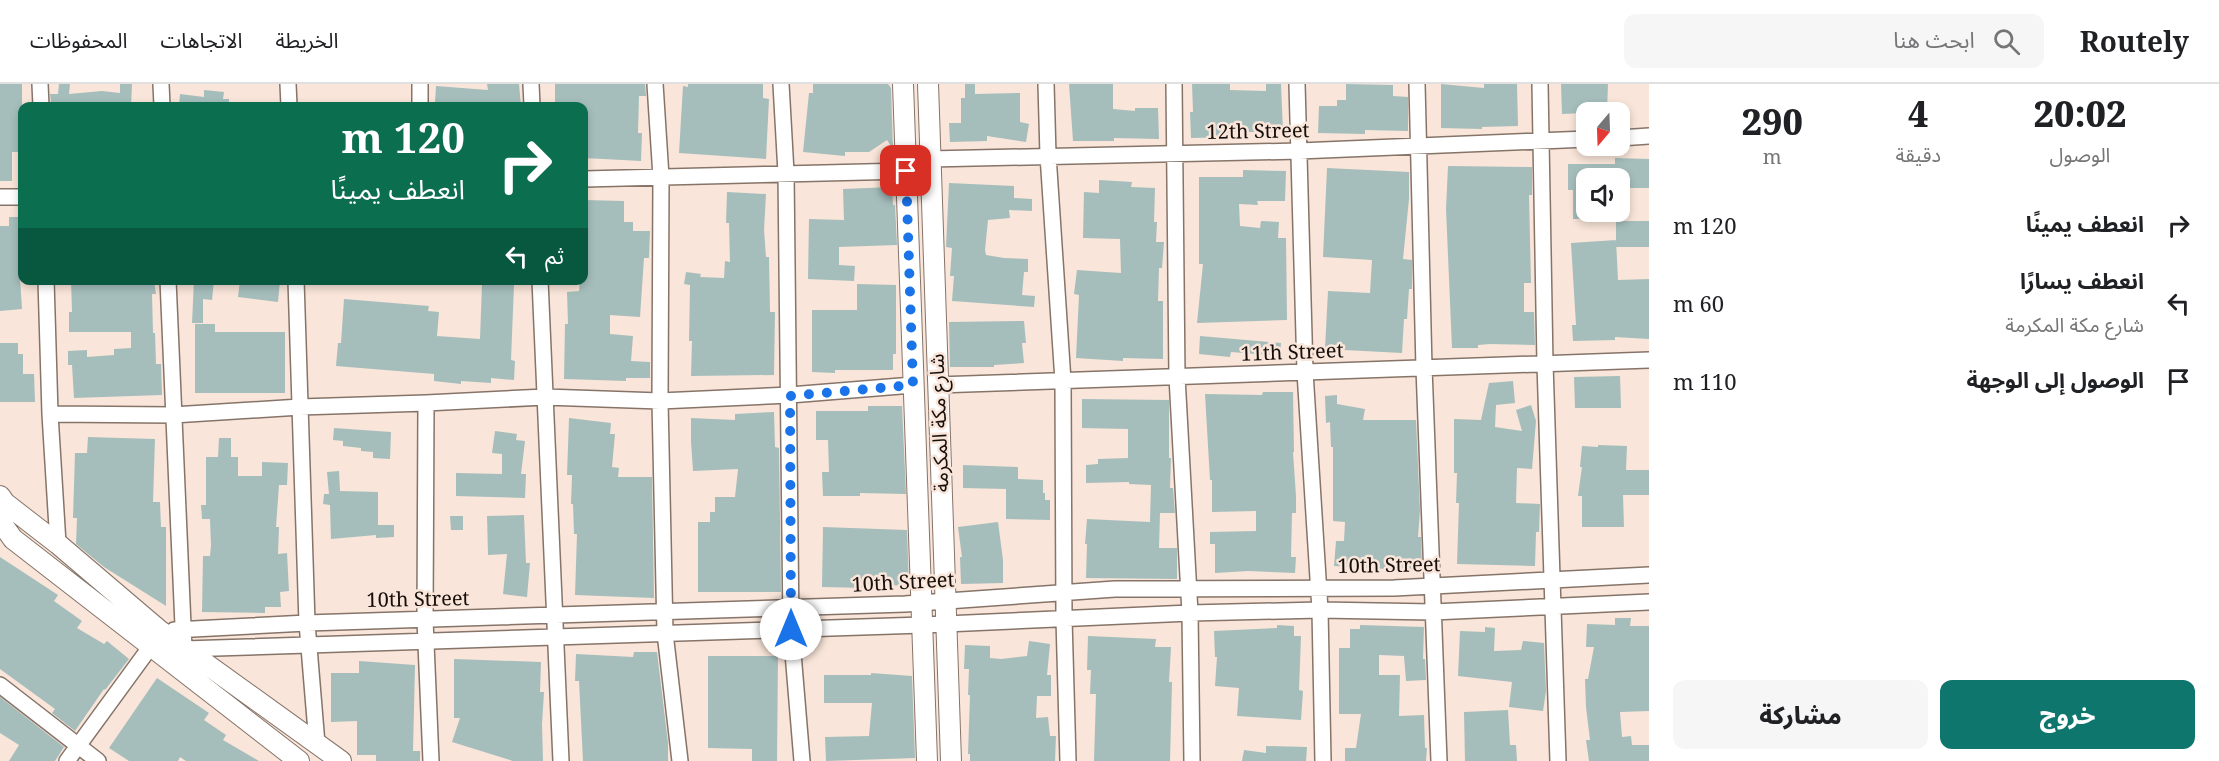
<!DOCTYPE html>
<html lang="ar">
<meta charset="utf-8">
<style>
:root{--surface:#fff;--page:#f6f6f6;--text:#202124;--muted:#757577;--line:#e0e0e0;--accent:#0f766e}
body{margin:0;font-family:"Noto Serif","Noto Sans Arabic",serif;background:var(--page);color:var(--text);direction:rtl;height:100vh;display:flex;flex-direction:column;font-size:22px;white-space:nowrap}
*{box-sizing:border-box;margin:0}
p{font-size:20px;color:var(--muted)}
.icon{flex:none;width:33px;height:33px;fill:none;stroke:currentColor;stroke-width:2;stroke-linecap:round;stroke-linejoin:round}
.map{position:relative;flex:1;overflow:hidden;direction:ltr}
.panel{display:flex;flex-direction:column;background:var(--surface);width:570px}
.panel>*{flex:none}
.banner{position:absolute;left:18px;top:18px;width:570px;height:183px;border-radius:12px;box-shadow:0 3px 9px #0003;direction:rtl;background:#0b6e4f;color:#fff;overflow:hidden}
.needle{width:39px;rotate:199deg}
.tools{position:absolute;left:1576px;top:18px;display:grid;gap:12px}
.tools a{display:grid;place-items:center;width:54px;height:54px;border-radius:12px;background:var(--surface);box-shadow:0 3px 9px #0003;font-size:30px}
.pin{position:absolute;display:grid;place-items:center;width:51px;height:51px;color:#fff;margin:-26px;border-radius:12px;box-shadow:0 3px 9px #0006}
.me{position:absolute;width:66px;margin:-33px;rotate:0deg;stroke-linejoin:round;filter:drop-shadow(0 0 4px #0008)}
.turn{display:flex;align-items:center;gap:21px;height:126px;padding:0 24px;font-size:27px}
.turn .icon{width:78px;height:78px;stroke-width:2.5}
.turn b{display:block;font-size:42px;line-height:51px}
.then{display:flex;align-items:center;height:57px;padding:0 24px;background:#0003;gap:12px;font-size:22px}
.eta{display:flex;justify-content:space-evenly;align-items:center;height:102px;text-align:center}
.eta b{font-size:36px;font-weight:800;line-height:42px}
.primary-button{display:flex;gap:12px;margin-top:auto;padding:12px 24px}
.primary-button a{flex:1;height:69px;border-radius:12px;background:var(--accent);color:#fff;font-size:24px;font-weight:800;line-height:69px;text-align:center}
.primary-button a+a{background:var(--page);color:var(--text)}
ul{padding:0;list-style:none}
li{display:flex;align-items:center;gap:18px;height:78px;padding:0 24px}
li div{flex:1}
li b{display:block;font-size:22px}
li em{font-style:normal}
header{display:flex;align-items:center;gap:36px;box-sizing:border-box;height:84px;padding:0 30px;background:var(--surface);border-bottom:2px solid var(--line)}
header strong{font-size:28px}
nav{display:flex;gap:33px;margin-inline-start:auto;font-size:21px}
.search{width:420px;height:54px;background:var(--page);display:flex;align-items:center;gap:15px;box-sizing:border-box;padding:0 21px;border-radius:12px;color:var(--muted);font-size:22px}
main{display:flex;flex:1;min-height:0}
.map>svg:first-child{display:block}
.building{fill:#a5bebc}
.lines{fill:none;stroke-linecap:round;stroke-linejoin:round}
.street-casing{stroke:#867469;stroke-width:18}
.secondary-casing{stroke:#867469;stroke-width:22}
.street{stroke:#fff;stroke-width:15}
.secondary{stroke:#fff;stroke-width:20}
.route{stroke:#1a73e8;stroke-width:10;stroke-dasharray:0 18}
.labels{text-anchor:middle;stroke-width:5;stroke-linejoin:round;paint-order:stroke}
.street-label{font-size:20px;fill:#150e0a;stroke:#f9e5d9}
</style>
<header>
<strong>Routely</strong>
<div class="search"><svg class="icon" aria-label="search" viewBox="0 0 24 24"><circle cx="10" cy="10" r="6"/><path d="M15 15l6 6"/></svg>ابحث هنا</div>
<nav><a>الخريطة</a><a>الاتجاهات</a><a>المحفوظات</a></nav>
</header>
<main>
<section class="panel">
<div class="eta">
<div><b>20:02</b><p>الوصول</p></div>
<div><b>4</b><p>دقيقة</p></div>
<div><b>290</b><p>m</p></div>
</div>
<ul>
<li><svg class="icon" aria-label="right" viewBox="0 0 24 24"><path d="M7 20v-9h11M14 6l5 5-5 5"/></svg><div><b>انعطف يمينًا</b></div><em>120 m</em></li>
<li><svg class="icon" aria-label="left" viewBox="0 0 24 24"><path d="M17 20v-9H6M10 6l-5 5 5 5"/></svg><div><b>انعطف يسارًا</b><p>شارع مكة المكرمة</p></div><em>60 m</em></li>
<li><svg class="icon" aria-label="arrive" viewBox="0 0 24 24"><path d="M6 21V4h12l-3 4 3 4H6"/></svg><div><b>الوصول إلى الوجهة</b></div><em>110 m</em></li>
</ul>
<div class="primary-button"><a>خروج</a><a>مشاركة</a></div>
</section>
<div class="map">
<svg width="1649" height="677" viewBox="0 0 1649 677">
<rect width="100%" height="100%" fill="#f9e5d9"/>
<path class="building" d="M0,0h22v68h-10v29h-12z
M59,0h11l-1,10 33,-3 18,2v-9h12l-1,22h-46v-1l-34,-3 -1,-8h8z
M487,0h32l2,22h-36l-50,-3 1,-17 52,4z
M555,0h90l1,12h-7l-1,37h4l-1,28 -57,-3v-52h-29z
M688,0h75v14l6,1 -3,60 -87,-6 4,-67 5,1z
M813,0h75l3,4 2,61 -6,-9 -18,12h-24v4l-42,-4 6,-59h4z
M965,0h10v10l45,-1v29l9,2 -3,18 -39,-6v5l-37,1 -1,-19h12v-25h4z
M1069,0h44v25l22,2v-3h23l1,31 -45,-1v3h-41z
M1192,0h38v6l36,1v-7h15l2,48h-50v5l-42,1 -1,-26h3z
M1346,0l47,1v11l15,1v34l-43,-1v4l-47,-1 1,-27h18v-6h9z
M1441,0l43,4v-4h33l1,42 -36,1v2l-41,-1z
M1561,0h47l-1,28 -45,2z
M204,6l20,2 -1,7h6v7h-50l1,-12 24,3z
M1615,74l34,1v29h-29v-10h-33v41h-14v-29h-5v-26h47z
M1448,82l84,1v28h-3l2,88h-7v29h10l1,33 -45,-1 -12,1v3h-26l-6,-139z
M1327,84l82,4v27l-6,60 9,1v29h-3l-2,30h-3l-2,34 -77,-4 3,-58 42,2 2,-33 -49,-3z
M1243,86l43,1 -1,30h-28l1,4 -19,-1 1,22 20,2 1,-7 18,1 -1,16h8l1,82 -90,3 6,-59h-4v-87h44z
M1099,96l33,2 -1,5 24,1 -1,34h3l-1,20h8l-2,26h-3l-1,33h5v58l-40,-1v3l-47,-3 3,-63 -5,-1 3,-24 44,3 -1,-34 -37,-1 1,-46 15,1z
M949,99l65,3v12l18,1v12l-23,-1 1,8 -22,2 -3,30 1,5 18,3 24,1v13h-4l-2,23 13,1 -1,11 -82,-6 2,-25h-4l2,-28 -6,-1z
M892,103l1,18h2l2,40 -58,2v18l16,1 -1,15 -46,-2 1,-60 35,1 -1,-31z
M727,108l39,2 -2,36 2,27h3l1,55h5l-1,63 -83,1 1,-35h-3l1,-56 -6,-1 2,-12 15,2 -1,3 24,1 1,-17 5,1 -1,-39h-3z
M584,116l40,1v21h9v9h17l-1,27h-5l-4,59 -30,-2v19l23,2 -2,25 19,1v16h-24v3l-62,-2 1,-55h3l-1,-32 12,-1 1,-11h4z
M9,133h13v61h-2l2,31 -22,2v-85h9z
M1616,137h33v26h-33z
M1616,156l2,40 31,-1v60l-34,-2v3l-42,1 -1,-16h4l-5,-82z
M71,196h39v4l35,-1 9,-2 2,13h-4l1,39h2l1,31h5l1,31 -88,3 -2,-33h-4v-14l19,-1v7l27,-2v-6l17,-1v-16h-62v-20h3z
M194,196h20l-2,20 -9,-1v24h-11z
M240,196h40l-2,22 -40,-5z
M482,200l32,1 -3,75 4,1 -1,19 -23,-2v5l-30,-2v3l-27,-3v-7l-98,-8 2,-23h3l3,-44 85,7 -1,5 11,1 -2,24 43,3z
M857,200l39,1v69h-3v16h-58v3l-23,-1v-62h45z
M1024,237l2,22h-4l2,20 -30,2v2h-44l-1,-45z
M195,240h20v8h70v61h-90z
M1200,252l81,7 -1,13 -49,-4 -1,5 -31,-3z
M0,259h18v11h5v20h11l1,28h-35z
M1620,292l1,32h-46l-1,-31z
M1513,297l2,22 -19,2 -1,22 27,4 -6,-21 15,-5 5,16 -4,48 -15,-1 -1,35 24,1 -1,28h-3l-1,34 -78,-2 2,-61h-3l1,-30h-3v-54l27,1 8,-37z
M1263,308h30l1,60h-1l3,44v17h-4l-1,44h5l-1,16 -47,-2 -33,2v-29h-5v-12l46,-1v-20l-44,1v-32h-2l-5,-86 57,1z
M1337,311v9l28,5 -2,11h53l4,90 -2,27h3l1,34 -88,-5 2,-25h8l1,-19 -12,-1v-74h-2l-1,-25 -4,1 -1,-27z
M1082,315l87,1v58h2l-1,30h3l2,25h-15l-1,35h18v31l-91,-1 1,-34h-2l2,-25 63,3 1,-37 -22,-1v-2l-43,1v-18l12,-1v-5l30,-1v-29l-46,-1z
M868,322h34l4,88 -46,-1v3h-37l-1,-24h7l-1,-32h-12v-29h52z
M774,328l1,35 4,1 2,144h-83v-70h12v-10h5v-15h20l3,-28 -45,2 -2,-29v-24l44,2v-6z
M569,334l42,5 -1,11h5l-3,33 7,1 -1,9h34l2,121 -79,-3 2,-61h-3l-1,-30h-2l1,-29h-5z
M334,344l57,4 -1,27 -17,-1v-6l-12,-1v-3l-18,-2v-5l-10,-1z
M495,347l22,3 -1,6 9,1 -4,33h5l-1,24 -69,-2v-23l46,1v-20l-10,-1z
M88,353l67,2 -2,63h7l1,25h5v79l-62,-39 -28,-23 1,-26h-4l2,-65h12z
M219,354h12v19h7v19h24v-14l26,1 -1,22h-8l-3,42h3l-1,27 9,-1 2,38 -9,1 1,15h-16v6l-63,-1 1,-56h7l1,-11 -1,-26h-8l-1,-14h5v-48h12z
M1598,361l29,1 -1,24h23v25h-26l1,32h-42v-31h-4l4,-29h-2l2,-21 16,1z
M963,381l55,2v12l25,1v13h2v7h5v20l-44,-1v-30l-43,-1z
M339,387l1,20 38,1v33h16v12l-18,1v-3l-45,4 -1,-34 -7,-1 1,-10h5l-2,-22z
M524,431l2,48h4l-3,34 -24,-3 4,-40 -19,1 -1,-39z
M450,432h13v14h-12z
M998,438l5,38v23l-42,1 -1,-27h2l-4,-30z
M823,443l84,3 2,56 -41,-2v4l-46,-1z
M0,473l58,38 -4,6 28,20 -5,7 27,16 3,-3 22,18 -24,31 -1,-1 -29,42 -23,-18 3,-4 -55,-40z
M1615,534h16l-1,8h19v85l-29,1 2,25 9,-1 1,9h17v16h-60l-3,-21h4l-4,-33 -1,-28h3l6,-32h-8l1,-23 28,1z
M1277,541l17,1v10h7l-2,54 4,1 -2,29 -64,-4 2,-28 -24,-2 2,-29h-2l-1,-26 63,-3z
M1360,541l64,2 -1,32h2l1,21 -20,1 -2,-25 -25,-1v20h21l-1,41 25,-1 1,33h2l-1,13h-81v-13h11l5,-34h-22v-66h11v-19h10z
M1485,543l10,1 -1,23 27,-1 2,-9 21,2 2,48 -3,20 -34,-4 3,-25 -54,-6 2,-45 25,1z
M1088,552l68,3 -1,8h16l-2,35h3l-2,79h-76l2,-67h-6l1,-24h-4z
M1029,557l21,3 -3,31h4v21h-14l-1,22 12,-1 2,19h6l-1,25h-85v-7h-2l2,-59h-2l1,-26h-5l1,-24 25,1v12l11,1 26,-3z
M634,568h23l11,91v18h-85l-4,-80h-4l1,-27 57,3z
M708,572h70l-1,105h-25v-12l-44,-1z
M454,575l87,3 -1,30h4l-2,32 1,37h-30l-61,-19 8,-24h-6z
M359,577l56,4 -2,86h7v10h-44v-6h-19v-34l-26,1v-49h28z
M871,589l41,3 3,82 -89,3 -1,-24 44,-1 3,-33h-48v-28h47z
M157,594l52,35 -5,7 22,15 -3,5 36,21h-73l-6,-4 -2,4h-49l-20,-13z
M0,613l64,50 -9,14h-46l10,-16 -19,-12z
M1508,626l2,35h6l1,16h-52l-1,-49z
M1266,662l41,1 -1,14h-64l2,-11 22,3z"/>
<g class="lines">
<defs>
<path id="street" d="M40,0l1,22
M161,0l1,22
M288,0l1,22
M420,0v22
M531,0l1,22
M655,0l6,93 -1,224 5,232 15,128
M781,0l5,89 5,456 11,132
M1046,0l2,71 15,226 1,238 4,142
M1174,0l3,293 13,236 2,148
M1297,0l8,288 15,238 3,151
M1417,0l7,284 15,393
M1540,0l5,280 13,397
M1620,54l29,-2
M930,75l369,-8 288,-12
M584,95l322,-8
M0,113h22
M46,196l4,134 8,130
M168,196l16,369 739,-24 267,-12 130,-3 113,2 216,-10
M296,196l11,343 10,121
M540,196l21,481
M937,301l712,-25
M426,319l-1,217 6,141
M50,330l123,1 127,-8 126,-4 119,-6 115,4 130,-6 123,-10
M174,546l133,-7 598,-19 210,-15 279,-1 255,-13
M0,601l98,76
M67,677l84,-115"/>
<path id="secondary" d="M903,0l24,677
M928,0l23,677
M0,412l5,7 53,41 101,86 182,131
M0,437l13,18 286,222"/>
</defs>
<use href="#street" class="street-casing"/>
<use href="#secondary" class="secondary-casing"/>
<use href="#street" class="street"/>
<use href="#secondary" class="secondary"/>
</g>
<g class="lines">
<path class="route" d="M791,545l-1,-233 123,-11 -7,-214"/>
</g>
<g class="labels">
<g class="street-label">
<text transform="translate(1258 47) rotate(-1)" y="7">12th Street</text>
<text transform="translate(1292 268) rotate(-2)" y="7">11th Street</text>
<text transform="translate(939 339) rotate(-92)" y="7">شارع مكة المكرمة</text>
<text transform="translate(1389 481) rotate(-1)" y="7">10th Street</text>
<text transform="translate(903 498) rotate(-3)" y="7">10th Street</text>
<text transform="translate(418 515) rotate(-1)" y="7">10th Street</text>
</g>
</g>
</svg>
<div class="tools">
<a><svg class="needle" viewBox="-14 -14 28 28"><path d="M0-13l5 13h-10z" fill="#e53935"/><path d="M0 13l5-13h-10z" fill="#757577"/></svg></a>
<a><svg class="icon" aria-label="sound" viewBox="0 0 24 24"><path d="M4 9h4l5-4v14l-5-4H4zM17 9q2 3 0 6"/></svg></a>
</div>
<div class="pin" style="left:906px;top:87px;background:#d93025"><svg class="icon" aria-label="arrive" viewBox="0 0 24 24"><path d="M6 21V4h12l-3 4 3 4H6"/></svg></div>
<svg class="me" style="left:791px;top:545px" viewBox="-20 -20 40 40"><circle r="19" fill="#fff"/><path d="M0-13L10 11 0 6-10 11z" fill="#1a73e8"/></svg>
<div class="banner">
<div class="turn"><svg class="icon" aria-label="right" viewBox="0 0 24 24"><path d="M7 20v-9h11M14 6l5 5-5 5"/></svg><div><b>120 m</b>انعطف يمينًا</div></div>
<div class="then">ثم<svg class="icon" aria-label="left" viewBox="0 0 24 24"><path d="M17 20v-9H6M10 6l-5 5 5 5"/></svg></div>
</div>
</div>
</main>
